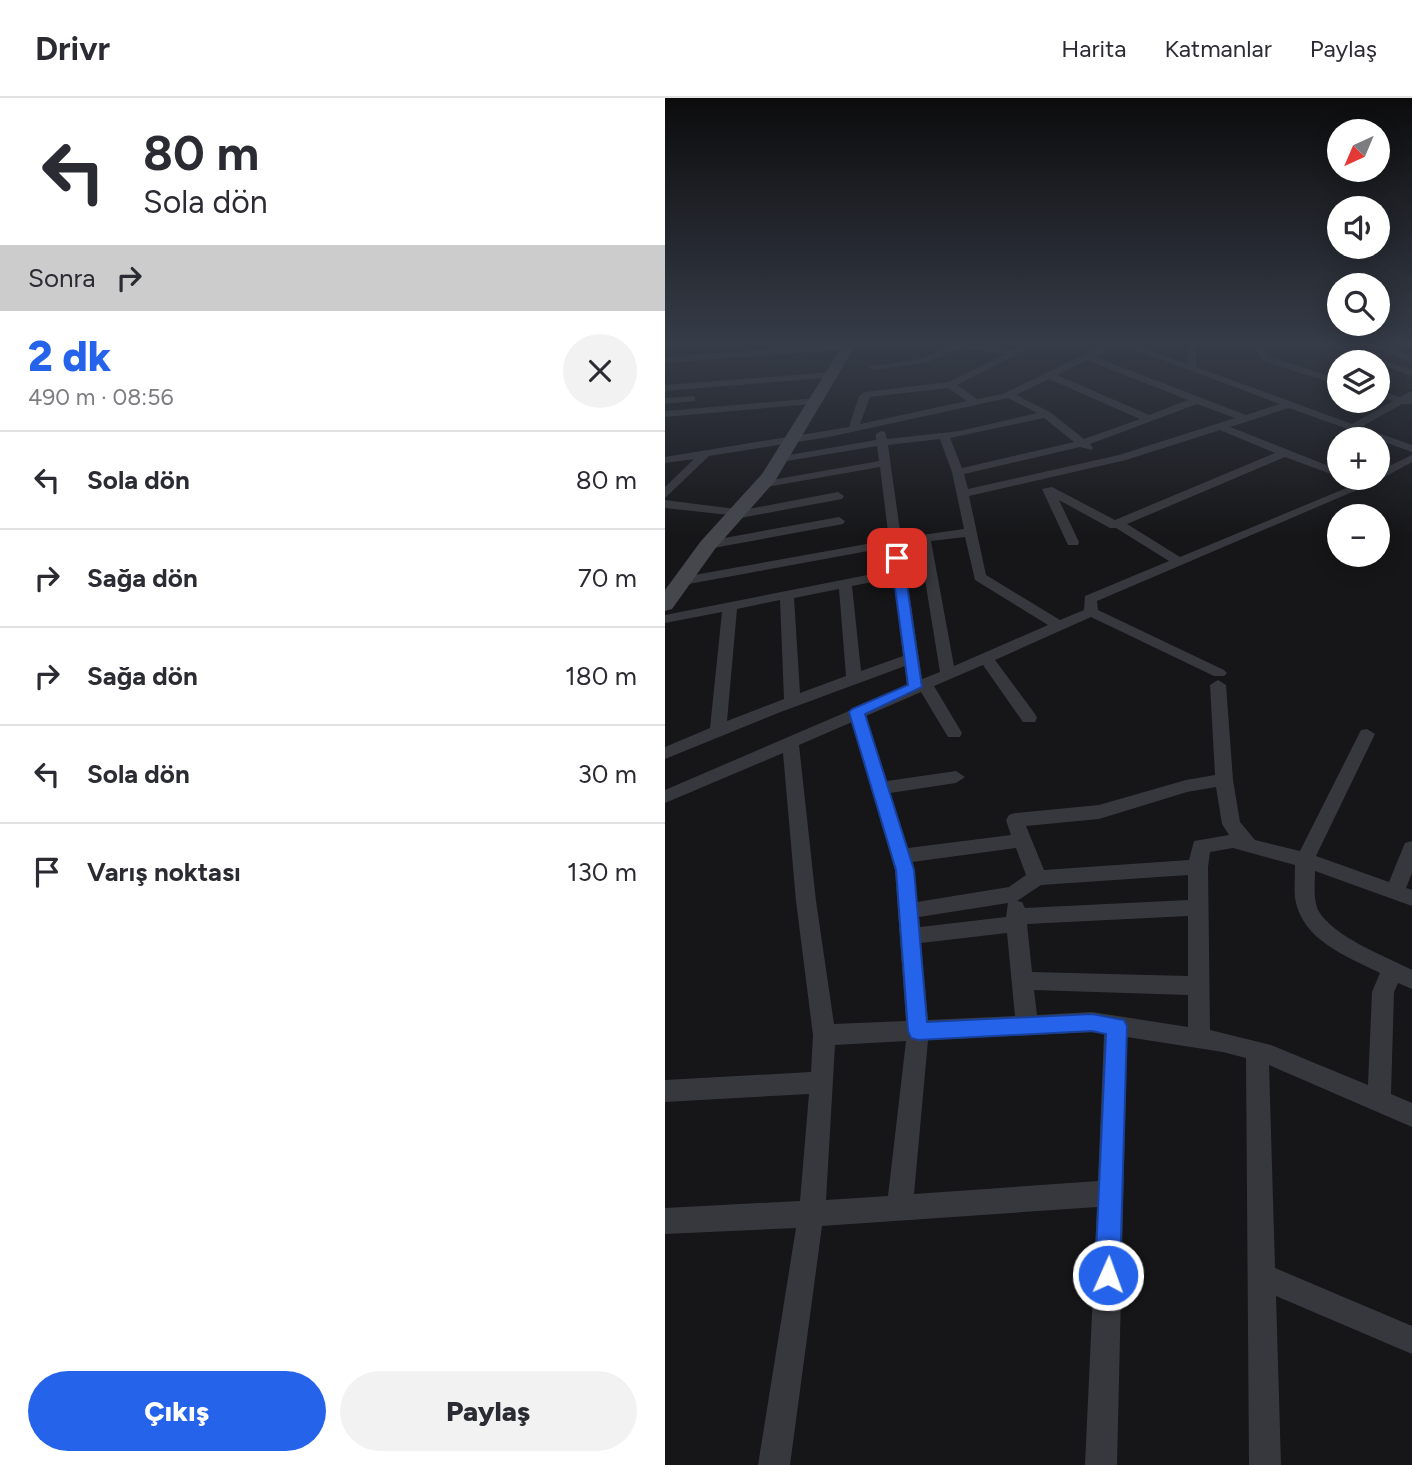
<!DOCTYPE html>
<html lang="tr">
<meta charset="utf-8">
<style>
:root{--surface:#fff;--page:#f2f2f3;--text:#2b2b33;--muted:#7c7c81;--line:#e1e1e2;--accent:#2563eb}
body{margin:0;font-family:Figtree,sans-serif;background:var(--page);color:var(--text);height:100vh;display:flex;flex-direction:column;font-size:26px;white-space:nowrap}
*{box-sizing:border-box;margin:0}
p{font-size:23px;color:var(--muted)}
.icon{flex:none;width:38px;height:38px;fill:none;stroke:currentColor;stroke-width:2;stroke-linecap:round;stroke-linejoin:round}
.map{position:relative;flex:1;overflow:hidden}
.panel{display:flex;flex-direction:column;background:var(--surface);width:665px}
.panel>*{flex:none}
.hud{background:#fff;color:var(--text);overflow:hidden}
.needle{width:46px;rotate:224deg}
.controls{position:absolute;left:662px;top:21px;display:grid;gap:14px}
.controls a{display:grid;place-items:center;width:63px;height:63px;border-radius:50%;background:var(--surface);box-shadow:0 4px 18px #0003;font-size:35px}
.pin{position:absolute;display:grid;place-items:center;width:60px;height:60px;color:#fff;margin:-30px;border-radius:14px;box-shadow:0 4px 10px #0006}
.me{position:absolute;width:77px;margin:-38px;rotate:2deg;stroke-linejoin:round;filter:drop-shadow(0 0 5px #0008)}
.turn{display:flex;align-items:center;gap:24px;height:147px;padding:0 28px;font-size:32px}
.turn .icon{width:91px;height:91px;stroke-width:2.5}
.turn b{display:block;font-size:49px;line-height:60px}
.then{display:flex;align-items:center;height:66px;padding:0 28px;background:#0003;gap:14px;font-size:26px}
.round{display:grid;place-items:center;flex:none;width:74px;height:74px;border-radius:37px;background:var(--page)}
.head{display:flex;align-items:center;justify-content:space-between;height:119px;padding:0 28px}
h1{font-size:42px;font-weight:800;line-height:52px;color:var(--accent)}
.action{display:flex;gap:14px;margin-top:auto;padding:14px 28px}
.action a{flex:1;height:80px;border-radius:42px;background:var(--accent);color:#fff;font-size:28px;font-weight:800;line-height:80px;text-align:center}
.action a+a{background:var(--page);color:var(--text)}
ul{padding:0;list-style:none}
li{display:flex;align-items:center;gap:21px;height:98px;padding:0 28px;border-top:2px solid var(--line)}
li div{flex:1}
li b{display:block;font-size:26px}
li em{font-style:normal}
header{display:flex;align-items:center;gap:42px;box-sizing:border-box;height:98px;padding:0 35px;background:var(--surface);border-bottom:2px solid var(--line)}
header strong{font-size:33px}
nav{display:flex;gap:38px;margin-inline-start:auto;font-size:24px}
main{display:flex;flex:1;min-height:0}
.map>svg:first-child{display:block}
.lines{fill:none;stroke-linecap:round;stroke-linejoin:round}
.street{fill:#37383d;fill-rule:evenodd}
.secondary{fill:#45474d;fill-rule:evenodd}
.route{fill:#2563eb;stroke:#184099;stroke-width:2}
</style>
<header>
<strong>Drivr</strong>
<nav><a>Harita</a><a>Katmanlar</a><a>Paylaş</a></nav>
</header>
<main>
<section class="panel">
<div class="hud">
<div class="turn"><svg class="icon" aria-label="left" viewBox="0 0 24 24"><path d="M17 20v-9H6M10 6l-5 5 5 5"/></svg><div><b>80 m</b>Sola dön</div></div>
<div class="then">Sonra<svg class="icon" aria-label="right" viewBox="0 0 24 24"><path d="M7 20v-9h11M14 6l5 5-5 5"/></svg></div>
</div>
<div class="head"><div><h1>2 dk</h1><p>490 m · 08:56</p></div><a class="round"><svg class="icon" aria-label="close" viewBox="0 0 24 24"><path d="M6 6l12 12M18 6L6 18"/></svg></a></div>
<ul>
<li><svg class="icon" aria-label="left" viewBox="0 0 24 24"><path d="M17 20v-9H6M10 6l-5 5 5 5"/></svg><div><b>Sola dön</b></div><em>80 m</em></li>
<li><svg class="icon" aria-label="right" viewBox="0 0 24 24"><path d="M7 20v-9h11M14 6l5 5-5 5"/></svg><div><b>Sağa dön</b></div><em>70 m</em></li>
<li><svg class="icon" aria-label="right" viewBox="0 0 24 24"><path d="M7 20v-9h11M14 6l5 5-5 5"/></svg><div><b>Sağa dön</b></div><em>180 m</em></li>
<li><svg class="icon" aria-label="left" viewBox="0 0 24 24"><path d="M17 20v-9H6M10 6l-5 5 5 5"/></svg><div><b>Sola dön</b></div><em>30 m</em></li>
<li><svg class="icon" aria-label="arrive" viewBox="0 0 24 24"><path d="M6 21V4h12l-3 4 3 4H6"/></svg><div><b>Varış noktası</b></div><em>130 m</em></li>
</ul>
<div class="action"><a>Çıkış</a><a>Paylaş</a></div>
</section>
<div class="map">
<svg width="747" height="1367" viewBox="0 0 747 1367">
<rect width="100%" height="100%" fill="#161618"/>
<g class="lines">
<path class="street" d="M157,247l32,1 -4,3 -185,14v-6z
M220,247h29l-4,3z
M287,247l63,5 9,-5h12l-79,40 20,14 26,-5 101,-49h12l-21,12 151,58 34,-11 -158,-59h13l52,19 1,-19h8v22l156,57 41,-23 -16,-5v-6l23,7 12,-6v13h-10l-41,23 51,18v7l-123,-44 -59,19 109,43v7l-54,-20 -158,67 53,33 181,-75 10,2 -274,117 1,9 126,60 3,3 -3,3h-10l-123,-59 -96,43 40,54 2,4 -2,4h-12l-40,-57 -49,21 28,47 -2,4h-12l-27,-45 -55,24 21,65 69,-10 9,6 -9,6 -66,10 18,55 103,-13 -5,-15 3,-5 6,-2 84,-8 87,-25 29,-5 -5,-90 8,-5 8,5 7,95 7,42 15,18 45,11 61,-121 6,-1 8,5 -59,122 73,26 16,-39 7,-2v32l-6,15 6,2v16l-97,-35c0,12 -2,28 3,39 15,27 67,46 94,60v19l-14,-6 -4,9 -3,102 21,9v24l-143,-62 6,203 137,58v28l-136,-58 5,169h-32l-3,-407 -23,-6 -96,-15 -10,428h-32l12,-258 -275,19 -32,239h-32l38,-237 -131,6v-26l135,-7 9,-107 -144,8v-22l146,-8 2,-37 -17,-134 -13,-148 -118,50v-13l242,-104 -2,-20 -127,47 -113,46v-12l45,-19 12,-116 -57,11v-8l228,-45 -3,-23 -207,38 -7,-4 7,-4 206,-37 -9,-73 -119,21 -6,-3 6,-3 118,-21 -2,-15 -96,16 -4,-1v-4l99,-17v-6l5,-3 4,1 2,7 73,-8 77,-18 -29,-15 -179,39 -120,19 -44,42v-11l29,-28 -29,4v-6l184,-30 10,-31 6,-4 83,-10 58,-28 -45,-6 -35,15 -53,7 -5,-3 56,-9zM422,262l101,40 -39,15 -92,-40zM384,281l91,40 -56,20 -34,-27 -34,-17zM283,290l19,13 -107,23 10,-27zM532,306l38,14 -116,37 -151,34 -4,-15 116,-27 12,3 1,-2 -3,-4zM379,320l30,24 -112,26 -12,-30zM555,332l55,23 -160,67 -63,-33 -10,2 26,56h10l1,-3 -20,-42 51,28h6l53,33 -84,35 -1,14 -24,10 -74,-45 -17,-79 157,-36zM275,341l12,33 12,57 -63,9 -13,-93zM300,439l10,43 73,45 -94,41 -23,-125zM254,445l21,129 -18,7 -20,-134zM229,480l9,78 -42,15 -9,-85zM174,491l7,87 -46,17 -6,-95zM115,502l4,99 -57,22 10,-112zM187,624l43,148 11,151 -72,3 -18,-123 -17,-156zM551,689l6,37 7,11 -35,6 -5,19 -145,10 -18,-44 73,-7 88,-27zM351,750l10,27 -17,12 -92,15 -5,-40zM568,750l62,17c0,11 -1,23 0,33 7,43 52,58 85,75l-8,19 -4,93 -97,-40 -61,-15 -2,-163 2,-15zM523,777v25l-163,8 -3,-6 -5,-1 24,-16zM343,805l-2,14 -86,10 -1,-10zM523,818v60l-156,-4 -5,-48zM342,835l8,83 -87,4 -7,-77zM369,892l154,5v32l-96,-15 -55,3zM427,934l12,2 -6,147 -184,13 14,-154zM241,943l-18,155 -62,4 9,-155z
M589,247h9l6,12 70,22v6l-77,-24z
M659,247h14l74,25v6z
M700,247h14l33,11v6z
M168,274l3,1v4l-171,14v-6z
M27,298l3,1v4l-30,3v-6z
M153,300l5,3 -1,2 -157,14v-6z
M747,357v7l-31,17 -9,-1h5v-6z
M173,394l6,4 -2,3 -107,20 -6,-4 -64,-7v-8l78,10z
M174,419l6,4 -2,3 -135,25 -6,-4 6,-4z"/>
<path class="secondary" d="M178,247h13l-81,136 -60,68 -43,60 -7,2v-21l36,-49 61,-67z"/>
</g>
<linearGradient id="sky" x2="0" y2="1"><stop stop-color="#0c0c0d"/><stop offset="0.56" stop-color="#363c48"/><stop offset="1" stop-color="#363c48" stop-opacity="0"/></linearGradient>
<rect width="747" height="439" fill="url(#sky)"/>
<path class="route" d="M232,456l6,4 19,129 -57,27 49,156 13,152 165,-8 32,6 3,6 -7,249 -4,8 -8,4 -9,-4 -4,-8 11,-241 -14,-3 -174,9 -7,-2 -3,-7 -12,-161 -47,-158 3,-3 56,-24 -17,-127z"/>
</svg>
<div class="controls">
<a><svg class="needle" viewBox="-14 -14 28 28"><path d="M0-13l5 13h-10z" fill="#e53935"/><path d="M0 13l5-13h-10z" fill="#7c7c81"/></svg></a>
<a><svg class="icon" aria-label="sound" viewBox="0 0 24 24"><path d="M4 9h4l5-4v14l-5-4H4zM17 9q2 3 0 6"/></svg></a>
<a><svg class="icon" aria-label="search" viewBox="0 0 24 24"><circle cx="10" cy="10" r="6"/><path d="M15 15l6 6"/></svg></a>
<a><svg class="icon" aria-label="layers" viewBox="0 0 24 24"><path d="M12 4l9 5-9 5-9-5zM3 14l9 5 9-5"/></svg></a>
<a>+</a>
<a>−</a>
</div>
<div class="pin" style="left:232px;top:460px;background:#d93025"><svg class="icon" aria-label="arrive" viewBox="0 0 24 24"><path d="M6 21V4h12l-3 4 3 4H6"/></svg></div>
<svg class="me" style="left:443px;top:1177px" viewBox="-20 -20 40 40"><circle r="17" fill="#2563eb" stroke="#fff" stroke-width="3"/><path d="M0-11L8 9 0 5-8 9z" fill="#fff"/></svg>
</div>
</main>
